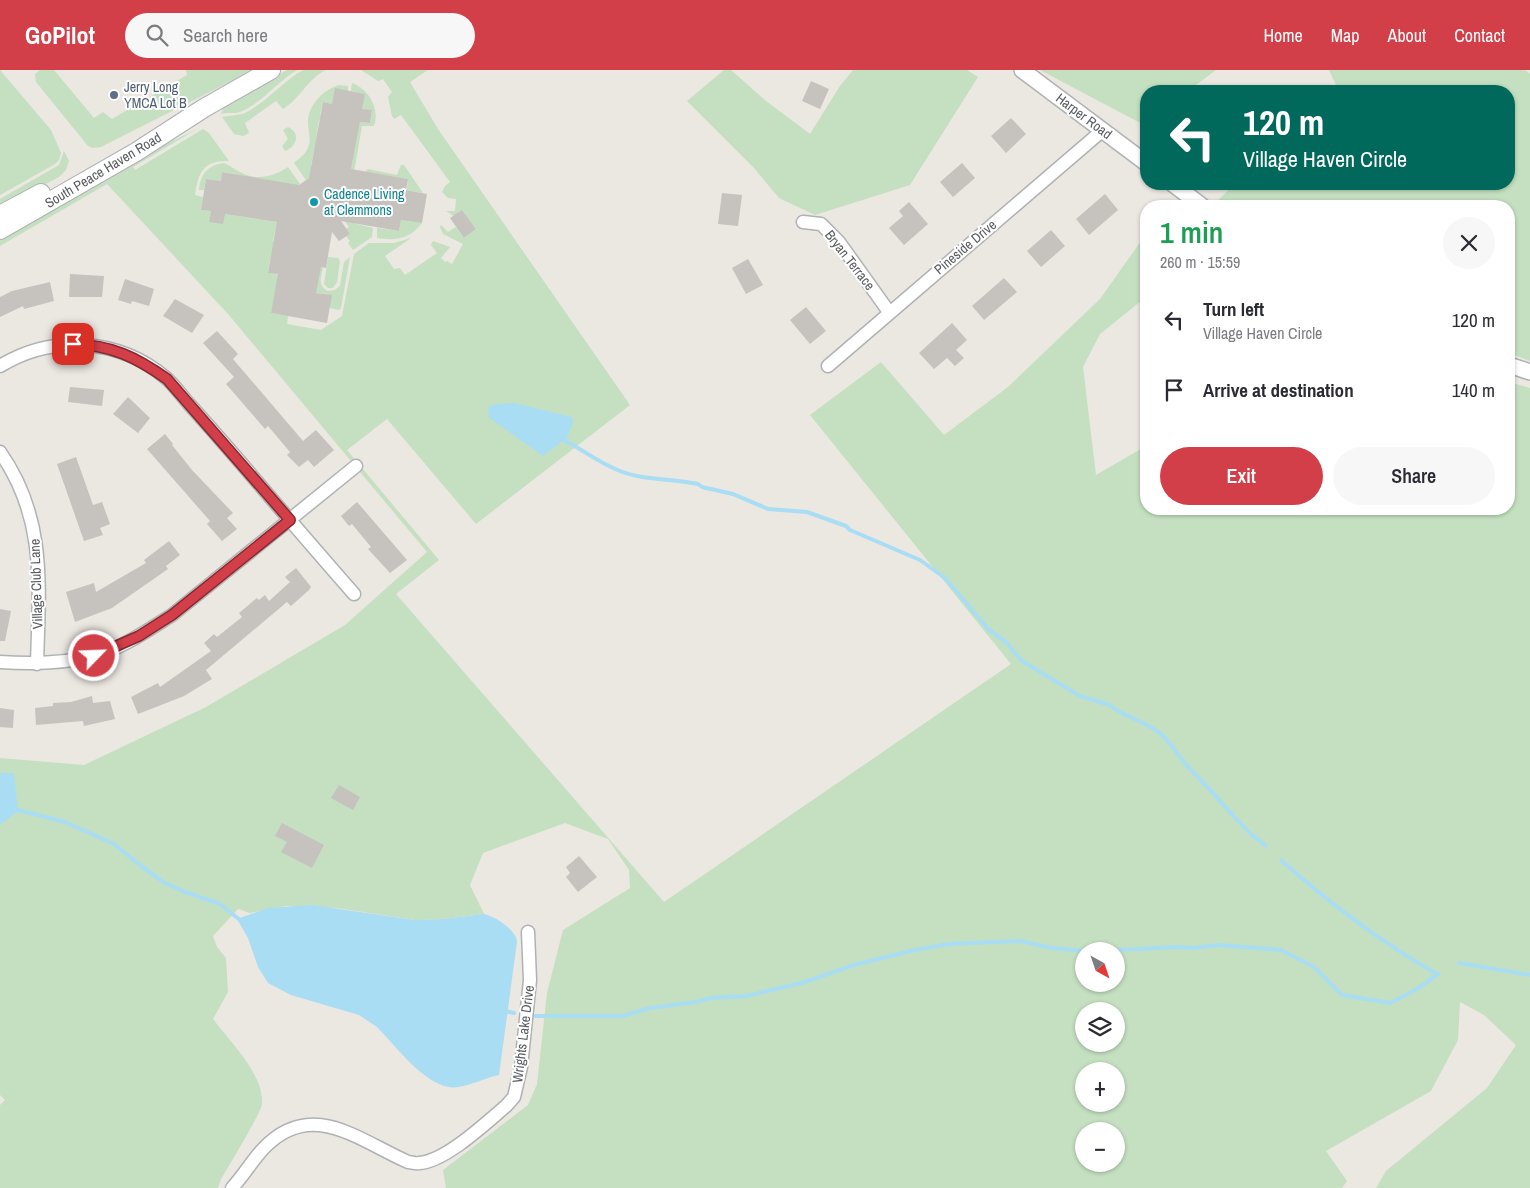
<!DOCTYPE html>
<meta charset="utf-8">
<style>
:root{--surface:#fff;--page:#f7f7f7;--text:#2b2b33;--muted:#7c7c81;--accent:#d33f48}
body{margin:0;font-family:"Archivo Narrow",sans-serif;background:var(--page);color:var(--text);height:100vh;display:flex;flex-direction:column;font-size:19px;white-space:nowrap}
*{box-sizing:border-box;margin:0}
p{font-size:16px;color:var(--muted)}
.icon{flex:none;width:28px;height:28px;fill:none;stroke:currentColor;stroke-width:2;stroke-linecap:round;stroke-linejoin:round}
.map{position:relative;flex:1;overflow:hidden}
.drawer{position:absolute;left:1140px;top:130px;width:375px;height:315px;display:flex;flex-direction:column;background:var(--surface);border-radius:20px;box-shadow:0 1px 4px #0004}
.drawer>*{flex:none}
.banner{position:absolute;left:1140px;top:15px;width:375px;height:105px;border-radius:20px;box-shadow:0 1px 4px #0004;background:#00695c;color:#fff;overflow:hidden}
.needle{width:32px;rotate:140deg}
.fabs{position:absolute;left:1075px;top:872px;display:grid;gap:10px}
.fabs a{display:grid;place-items:center;width:50px;height:50px;border-radius:50%;background:var(--surface);box-shadow:0 1px 4px #0004;font-size:25px}
.pin{position:absolute;display:grid;place-items:center;width:42px;height:42px;color:#fff;margin:-21px;border-radius:10px;box-shadow:0 2px 8px #0006}
.me{position:absolute;width:55px;margin:-28px;rotate:66deg;stroke-linejoin:round;filter:drop-shadow(0 0 4px #0008)}
.turn{display:flex;align-items:center;gap:18px;height:105px;padding:0 20px;font-size:22px}
.turn .icon{width:65px;height:65px;stroke-width:2.5}
.turn b{display:block;font-size:35px;line-height:42px}
.round{display:grid;place-items:center;flex:none;width:52px;height:52px;border-radius:26px;background:var(--page)}
.summary{display:flex;align-items:center;justify-content:space-between;height:85px;padding:0 20px}
h1{font-size:30px;font-weight:600;line-height:38px;color:#1e9e55}
.action{display:flex;gap:10px;margin-top:auto;padding:10px 20px}
.action a{flex:1;height:58px;border-radius:30px;background:var(--accent);color:#fff;font-size:20px;font-weight:600;line-height:58px;text-align:center}
.action a+a{background:var(--page);color:var(--text)}
ul{padding:0;list-style:none}
li{display:flex;align-items:center;gap:15px;height:70px;padding:0 20px}
li div{flex:1}
li b{display:block;font-size:19px}
li em{font-style:normal}
header{display:flex;align-items:center;gap:30px;box-sizing:border-box;height:70px;padding:0 25px;background:var(--accent);color:#fff}
header strong{font-size:24px}
nav{display:flex;gap:28px;margin-inline-start:auto;font-size:18px}
.search{width:350px;height:45px;background:var(--page);display:flex;align-items:center;gap:12px;box-sizing:border-box;padding:0 18px;border-radius:28px;color:var(--muted);font-size:19px}
.map>svg:first-child{display:block}
.green{fill:#c4e0c0;fill-rule:evenodd}
.water{fill:#a8ddf4}
.lines{fill:none;stroke-linecap:round;stroke-linejoin:round}
.stream{stroke:#a8ddf4;stroke-width:4}
.building{fill:#c6c2be}
.minor-casing{stroke:#afb2b5;stroke-width:15}
.tertiary-casing{stroke:#afb2b5;stroke-width:18}
.secondary-casing{stroke:#aeb1b5;stroke-width:20}
.minor{stroke:#fff;stroke-width:12}
.tertiary{stroke:#fff;stroke-width:15}
.secondary{stroke:#fff;stroke-width:18}
.route-casing{stroke:#89292f;stroke-width:12}
.route{stroke:#d33f48;stroke-width:9}
.service-dot{fill:#5c6f8a;stroke:#fff;stroke-width:2}
.culture-dot{fill:#0f9aa8;stroke:#fff;stroke-width:2}
.labels{text-anchor:middle;stroke-width:4;stroke-linejoin:round;paint-order:stroke}
.service-label{font-size:14px;fill:#4e5e75;stroke:#fff;text-anchor:start}
.street-label{font-size:14px;fill:#5a5d60;stroke:#fff}
.culture-label{font-size:14px;fill:#0d838f;stroke:#fff;text-anchor:start}
</style>
<header>
<strong>GoPilot</strong>
<div class="search"><svg class="icon" aria-label="search" viewBox="0 0 24 24"><circle cx="10" cy="10" r="6"/><path d="M15 15l6 6"/></svg>Search here</div>
<nav><a>Home</a><a>Map</a><a>About</a><a>Contact</a></nav>
</header>
<div class="map">
<svg width="1530" height="1118" viewBox="0 0 1530 1118">
<rect width="100%" height="100%" fill="#ebe7e1"/>
<path class="green" d="M0,0l51,60 10,23 -2,7 -4,4 -55,31z
M40,0h14l40,48 9,-6 9,7 75,-44 -1,-5h67l-152,77 -8,1 -5,-2 -52,-64 -1,-8z
M287,0h10c-20,12 -35,33 -57,42 -6,2 -13,0 -19,2l2,-6 6,-5z
M303,0h23c-19,9 -26,29 -43,39l-7,-8 -31,22 4,10 -6,3 -9,-2 -12,-17c8,-2 15,-1 23,-4 22,-11 37,-31 58,-43z
M361,0h67l-18,12 28,47 192,276 -154,119 -89,-105 -40,31 92,110 -43,34 268,308 347,-238 -201,-249 71,-53 63,73 64,-48 92,-88 46,-65v63l-46,37 -17,33 13,108 50,-29v63h363v-127l21,6v800h-154l10,-17 101,-83 29,-43 -32,-30 -24,-13 -2,38 -27,51 -105,60 21,30 -5,7h-896l-3,-18 85,-65 9,-21 10,-91 16,-63 67,-42 -1,-18 -21,-31 -43,-16 -82,30 -13,32 14,29 -40,5 -29,1 -78,-12 -51,-2 -36,7 -12,-4 -25,27 4,11 9,11 2,34 -15,27c17,23 51,55 49,85 -1,9 -34,63 -41,75l-3,9h-218v-83l5,-5 -5,-5v-337l84,7 122,-58 139,-82 82,-73 -199,-238 -121,-130 -107,62v-12l124,-69 73,-36 -64,38 2,3 68,-41 6,4 20,28c-25,-1 -31,11 -34,34l8,2 -2,13 10,1 -2,11 16,-8 63,10 -12,4 -3,13 9,2 -3,18 -9,-2 -2,13 11,3 -8,38 17,3 -1,8 34,6 21,-14 12,-62 15,-11h25l17,-5 -26,18 9,13 6,-1 5,7 32,-22 -6,-8 2,-4 17,6 -9,11 4,4 2,-1 5,3 11,-20 -20,-10 -3,-7 1,-2 7,7 8,-5 8,11 12,-9 -14,-19 -8,6 -8,-5h9l1,-12 -8,-1 -6,-6 3,-6 5,-4 -49,-67 -7,4 -2,-3 -4,-19 4,-5 -9,-13 -5,2zM1084,881h32v33h-32zM1084,941h32v33h-32zM1084,1001h32v33h-32zM1084,1061h32v33h-32z
M724,0h7l35,31 44,33 30,-48 13,-16h114l11,7 -68,108 -95,30 -36,-17 -26,-31 -66,-66z
M1040,0h176l-28,21h-42v35z
M1329,0h196l5,4v287l-21,-8v-147h-291l-4,-2 21,-20h274v-93h-179l6,-6z
M352,13c17,6 28,26 22,43h-12l-8,46 -4,1 10,-51 10,1 2,-12 -10,-2 2,-15 -13,-3z
M339,15l9,1v5l-16,13 -9,-2 -3,13 10,2 -1,4 -10,-1 -3,19 8,8 -9,-1 -4,19 4,9 -9,6 -12,-17c6,-5 13,-10 15,-18 2,-7 -1,-16 -1,-23 0,-17 15,-32 31,-37z
M288,57c13,6 9,19 -3,24l-3,-5 6,-7 -5,-9z
M64,81l5,10 -3,9 -7,7 -59,31v-9l59,-34z
M224,93c6,2 11,7 18,10 15,8 33,3 46,-6l12,17 -8,6 -57,-6 1,-10 -13,-2 -2,9 -15,-2 -2,11h-5c1,-16 9,-25 25,-27z
M401,95h3l19,28 -16,-3 1,-11 -43,-7 3,-3 29,6z
M355,142l-2,11 20,5 -1,9 -19,13 -5,-7 2,-2 -4,-5 4,-2 -4,-5 3,-2 -5,-7z
M401,150l21,3c-12,16 -26,18 -45,15v-10l22,3z
M328,187l10,1 2,3 -3,21 -4,6h-5l-4,-4z
M350,187l-9,51 -2,2 -10,-2 2,-13 -25,-4 15,-24 2,1c-2,9 -6,18 5,23l7,-1 5,-4 4,-24z"/>
<path class="water" d="M514,333l58,14 1,5 -7,19 -5,1 -18,14 -55,-39 1,-11 7,-2z
M0,703h14l4,38 -18,14z
M312,835l103,15 29,-1 40,-5c11,2 33,17 33,28l-18,133c-14,3 -27,10 -41,12 -29,5 -62,-41 -81,-60l-18,-12 -68,-20 -23,-12 -10,-16 -10,-29 -11,-19 31,-11z"/>
<g class="lines">
<path class="stream" d="M562,369c20,10 37,24 58,32 25,10 52,7 78,13l4,3 31,7 35,15 39,3 39,14 4,4 70,30 25,18 44,52 17,12 16,19 58,35 30,9c6,8 36,17 47,26 14,10 21,26 33,38 21,20 39,44 61,65 4,4 10,7 15,12
M14,739l51,13 49,22 27,22 24,17 20,9 35,12 20,16
M1281,790c48,43 100,82 156,114
M1093,881l86,-4 14,1 26,-3 62,5 33,17 28,28 48,8 27,-14 21,-15
M1459,893l71,12
M505,941l9,2
M535,946h88l27,-8 46,-6 15,-4 36,-2 58,-14 49,-17 61,-15 34,-6 71,-3 32,7 32,3"/>
</g>
<path class="building" d="M811,11l18,8 -9,20 -18,-8z
M335,18l30,6 -3,15 10,1 -2,13 -10,-1 -9,47 57,10 -2,11 21,4 -5,29 -21,-3 -2,11 -58,-10 9,13 -11,7 -7,-9 -6,36 -5,-1 -5,26 16,2 -5,28 -56,-10 7,-39 -10,-1 9,-51 -52,-8 -2,10 -14,-2 2,-11 -10,-1 5,-31 15,2 1,-9 77,13 10,-7 14,-76 9,2z
M1011,48l15,16 -20,19 -15,-17z
M962,93l13,15 -22,19 -13,-15z
M722,123l20,2 -4,31 -20,-2z
M1105,124l13,16 -29,25 -13,-16z
M909,132l19,22 -24,21 -15,-17 14,-12 -4,-5z
M462,140l14,19 -12,9 -14,-20z
M1051,160l14,16 -24,21 -14,-16z
M748,189l15,26 -17,9 -14,-26z
M70,204l34,2 -2,21h-33z
M1004,208l13,14 -33,28 -12,-14z
M125,209l29,10 -5,17 -17,-5 -1,3 -13,-4z
M50,212l4,19 -30,8 -1,-3 -23,11v-20l12,-6z
M175,229l29,16 -12,18 -29,-17z
M806,237l20,24 -16,13 -20,-24z
M952,253l15,17 -11,10 8,8 -9,8 -8,-8 -13,11 -15,-16z
M217,261l21,23 -5,5 70,82 13,-11 18,20 -20,17 -6,-7 -9,7 -12,-12 3,-3 -22,-26 -3,3 -39,-45 8,-7 -31,-34z
M70,317l34,3 -2,16 -34,-4z
M128,327l22,21 -12,15 -25,-19z
M165,364l8,10 -1,1 20,25 41,43 -6,5 10,11 -15,12 -15,-17 3,-3 -63,-72z
M76,387l17,48 9,-3 8,22 -10,4 3,7 -19,6 -27,-77z
M357,432l50,58 -17,13 -22,-24 3,-2 -19,-23 -3,2 -8,-10z
M169,471l11,14 -14,11 2,3 -56,39 -37,14 -9,-30 28,-9 2,9 50,-29 -2,-3z
M296,498l15,19 -2,3 -18,16 -4,-4 -81,68 6,9 -28,17 -46,18 -7,-17 27,-14 2,4 51,-36 -7,-8 10,-9 3,3 25,-20 -3,-4 18,-15 2,2 6,-5 4,6 21,-19 -5,-5z
M0,539l11,2 -6,30h-5z
M92,626l1,7 17,-2 5,18 -31,7 -1,-5 -47,4 -1,-17 18,-2v-3l18,-1z
M0,638l14,2 -1,18 -13,-1z
M339,715l21,12 -7,13 -22,-12z
M282,753l42,22 -12,23 -31,-16 6,-10 -12,-6z
M579,786l18,21 -19,15 -12,-15 4,-4 -4,-6z"/>
<g class="lines">
<defs>
<path id="minor" d="M803,152l18,2 18,18 50,70
M0,296c52,-32 119,-28 166,12 9,8 16,18 23,26 20,22 39,44 58,66 35,41 71,83 107,124
M828,296l275,-236
M0,382c47,67 39,135 37,212
M0,592c31,2 62,2 93,-6 28,-7 55,-26 79,-41l184,-149
M232,1118c11,-12 20,-27 31,-39 48,-51 95,-9 145,13 3,0 8,2 11,1 26,-1 68,-41 87,-57l8,-9 7,-30 9,-87 -2,-48"/>
<path id="tertiary" d="M1022,0l124,93
M1173,114l29,22
M1509,295l21,7"/>
<path id="secondary" d="M0,145l41,-22
M0,160l136,-78 68,-44 67,-38"/>
</defs>
<use href="#minor" class="minor-casing"/>
<use href="#tertiary" class="tertiary-casing"/>
<use href="#secondary" class="secondary-casing"/>
<use href="#minor" class="minor"/>
<use href="#tertiary" class="tertiary"/>
<use href="#secondary" class="secondary"/>
</g>
<g class="lines">
<defs>
<path id="route" d="M73,274c38,1 63,13 94,35l123,141 -118,95 -33,21 -45,20"/>
</defs>
<use href="#route" class="route-casing"/>
<use href="#route" class="route"/>
</g>
<circle class="service-dot" cx="114" cy="25" r="5"/>
<circle class="culture-dot" cx="314" cy="132" r="5"/>
<g class="labels">
<g class="service-label">
<text x="124" y="22">Jerry Long<tspan x="124" dy="16">YMCA Lot B</tspan></text>
</g>
<g class="street-label">
<text transform="translate(1084 46) rotate(37)" y="5">Harper Road</text>
<text transform="translate(103 100) rotate(-31)" y="5">South Peace Haven Road</text>
<text transform="translate(965 177) rotate(-40)" y="5">Pineside Drive</text>
<text transform="translate(850 190) rotate(52)" y="5">Bryan Terrace</text>
<text transform="translate(36 514) rotate(-92)" y="5">Village Club Lane</text>
<text transform="translate(523 964) rotate(-83)" y="5">Wrights Lake Drive</text>
</g>
<g class="culture-label">
<text x="324" y="129">Cadence Living<tspan x="324" dy="16">at Clemmons</tspan></text>
</g>
</g>
</svg>
<div class="fabs">
<a><svg class="needle" viewBox="-14 -14 28 28"><path d="M0-13l5 13h-10z" fill="#e53935"/><path d="M0 13l5-13h-10z" fill="#7c7c81"/></svg></a>
<a><svg class="icon" aria-label="layers" viewBox="0 0 24 24"><path d="M12 4l9 5-9 5-9-5zM3 14l9 5 9-5"/></svg></a>
<a>+</a>
<a>−</a>
</div>
<div class="pin" style="left:73px;top:274px;background:#d93025"><svg class="icon" aria-label="arrive" viewBox="0 0 24 24"><path d="M6 21V4h12l-3 4 3 4H6"/></svg></div>
<svg class="me" style="left:94px;top:586px" viewBox="-20 -20 40 40"><circle r="17" fill="#d33f48" stroke="#fff" stroke-width="3"/><path d="M0-11L8 9 0 5-8 9z" fill="#fff"/></svg>
<div class="banner">
<div class="turn"><svg class="icon" aria-label="left" viewBox="0 0 24 24"><path d="M17 20v-9H6M10 6l-5 5 5 5"/></svg><div><b>120 m</b>Village Haven Circle</div></div>
</div>
<section class="drawer">
<div class="summary"><div><h1>1 min</h1><p>260 m · 15:59</p></div><a class="round"><svg class="icon" aria-label="close" viewBox="0 0 24 24"><path d="M6 6l12 12M18 6L6 18"/></svg></a></div>
<ul>
<li><svg class="icon" aria-label="left" viewBox="0 0 24 24"><path d="M17 20v-9H6M10 6l-5 5 5 5"/></svg><div><b>Turn left</b><p>Village Haven Circle</p></div><em>120 m</em></li>
<li><svg class="icon" aria-label="arrive" viewBox="0 0 24 24"><path d="M6 21V4h12l-3 4 3 4H6"/></svg><div><b>Arrive at destination</b></div><em>140 m</em></li>
</ul>
<div class="action"><a>Exit</a><a>Share</a></div>
</section>
</div>
